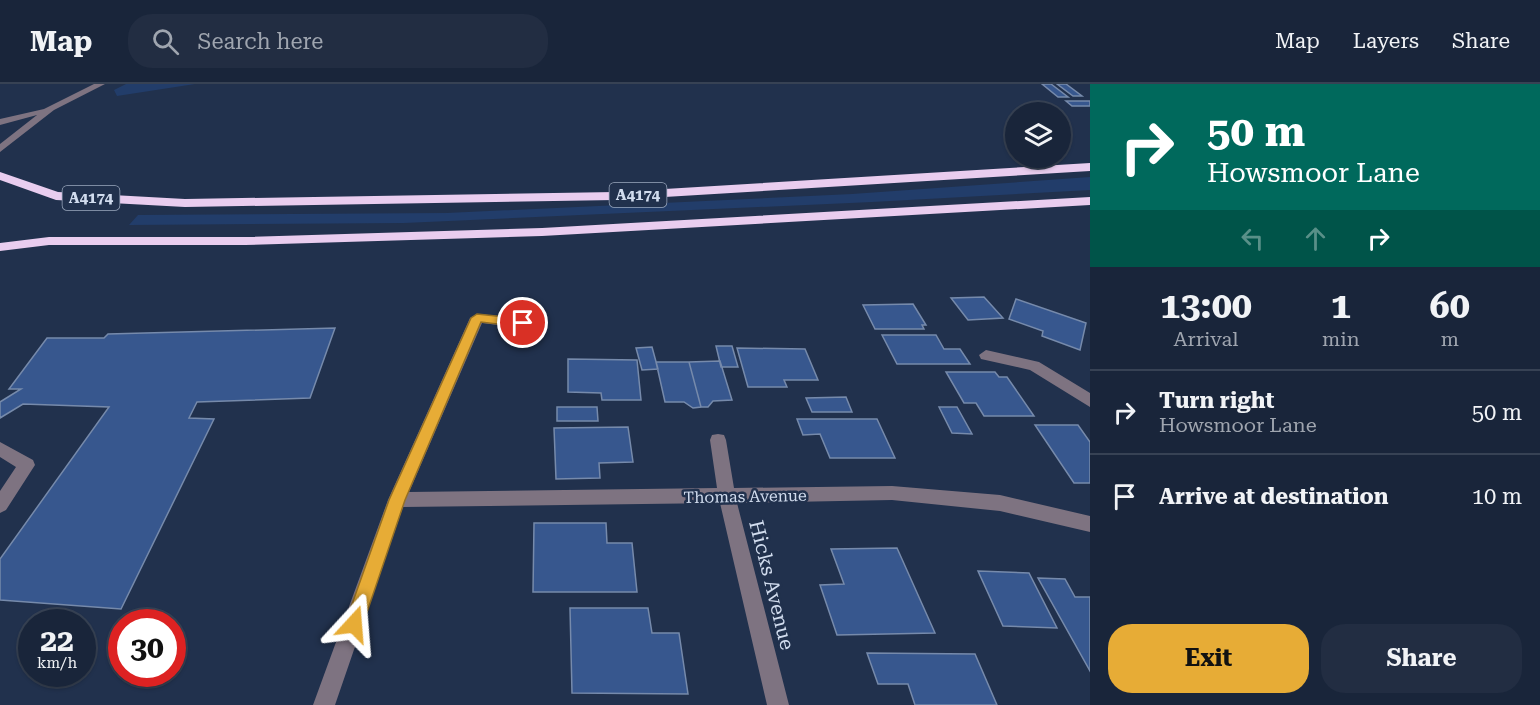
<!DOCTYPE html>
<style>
:root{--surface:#19253a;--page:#222d42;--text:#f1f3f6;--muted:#9fa5af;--line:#374254;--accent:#e7ac36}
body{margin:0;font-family:"Roboto Serif",serif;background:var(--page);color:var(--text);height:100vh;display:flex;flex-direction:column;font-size:22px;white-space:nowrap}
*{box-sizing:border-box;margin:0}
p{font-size:20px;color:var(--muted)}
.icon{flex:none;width:33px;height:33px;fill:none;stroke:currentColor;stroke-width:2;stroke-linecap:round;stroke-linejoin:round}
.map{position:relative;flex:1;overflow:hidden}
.drawer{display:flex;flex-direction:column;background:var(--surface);width:450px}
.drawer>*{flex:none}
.hud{background:#00695c;color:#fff;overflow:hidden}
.controls{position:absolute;left:1005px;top:18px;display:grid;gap:12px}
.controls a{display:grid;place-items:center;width:66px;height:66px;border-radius:50%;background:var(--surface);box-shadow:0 2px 4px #0004,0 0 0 2px var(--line);font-size:30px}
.speed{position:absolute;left:18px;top:525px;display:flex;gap:12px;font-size:30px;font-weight:700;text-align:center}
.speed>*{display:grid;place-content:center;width:78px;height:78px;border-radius:50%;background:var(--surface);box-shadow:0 2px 4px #0004,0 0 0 2px var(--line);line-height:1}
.speed small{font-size:15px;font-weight:400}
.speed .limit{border:9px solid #d22;background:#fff;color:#111}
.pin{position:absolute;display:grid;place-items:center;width:51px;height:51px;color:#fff;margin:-26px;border:3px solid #fff;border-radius:50%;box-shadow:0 2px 6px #0007}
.me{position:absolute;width:66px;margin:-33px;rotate:19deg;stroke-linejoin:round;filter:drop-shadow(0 0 4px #0008)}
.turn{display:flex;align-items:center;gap:21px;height:126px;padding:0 18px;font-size:27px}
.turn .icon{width:78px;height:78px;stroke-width:2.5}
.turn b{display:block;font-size:42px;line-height:51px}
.lanes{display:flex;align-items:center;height:57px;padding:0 18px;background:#0003;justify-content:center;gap:30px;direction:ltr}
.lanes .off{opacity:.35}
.eta{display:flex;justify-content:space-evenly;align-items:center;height:102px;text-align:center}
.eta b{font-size:36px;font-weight:700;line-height:42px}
.primary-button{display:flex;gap:12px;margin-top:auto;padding:12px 18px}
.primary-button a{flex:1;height:69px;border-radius:24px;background:var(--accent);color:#111;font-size:24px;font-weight:700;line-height:69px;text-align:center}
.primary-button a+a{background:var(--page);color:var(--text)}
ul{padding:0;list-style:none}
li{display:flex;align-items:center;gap:18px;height:84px;padding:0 18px;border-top:2px solid var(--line)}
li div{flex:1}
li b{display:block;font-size:22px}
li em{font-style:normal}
header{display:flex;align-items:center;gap:36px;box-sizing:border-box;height:84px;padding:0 30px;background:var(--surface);border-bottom:2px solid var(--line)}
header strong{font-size:28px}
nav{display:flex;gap:33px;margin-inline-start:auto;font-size:21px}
.search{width:420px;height:54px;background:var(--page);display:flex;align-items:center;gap:15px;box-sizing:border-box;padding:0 21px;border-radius:24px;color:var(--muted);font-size:22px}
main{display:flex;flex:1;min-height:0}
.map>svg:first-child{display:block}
.green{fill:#223d6a}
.building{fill:#37578e;stroke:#768aab;stroke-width:1.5}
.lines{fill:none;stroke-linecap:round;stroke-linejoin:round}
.minor{fill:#7e7381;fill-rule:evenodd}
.highway{fill:#e9cdef;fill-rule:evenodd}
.route{fill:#e7ac36;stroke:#967023;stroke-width:1.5}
.labels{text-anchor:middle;stroke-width:5;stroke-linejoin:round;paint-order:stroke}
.shield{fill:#21314d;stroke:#9ca9be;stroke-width:1.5}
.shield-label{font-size:15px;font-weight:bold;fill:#d1dcee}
.street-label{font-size:16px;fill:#d1dcee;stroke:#21314d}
.near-street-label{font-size:20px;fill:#d1dcee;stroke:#21314d}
</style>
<header>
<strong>Map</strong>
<div class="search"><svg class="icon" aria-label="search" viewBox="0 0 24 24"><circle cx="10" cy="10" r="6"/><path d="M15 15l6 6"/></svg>Search here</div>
<nav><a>Map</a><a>Layers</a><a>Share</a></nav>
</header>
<main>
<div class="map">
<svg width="1090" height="621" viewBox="0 0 1090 621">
<rect width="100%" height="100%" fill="#21314d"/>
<path class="green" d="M126,0h69l-78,12 -3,-6z
M1090,93v13l-218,12 -468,21 -275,2 9,-10 309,-2 405,-19z"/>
<path class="building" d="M1042,0h9l17,13h-10z
M1057,0h9l16,12h-9z
M1066,17h24v5h-18z
M984,213l19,21 -35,2 -17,-22z
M1016,215l70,24 -6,27 -38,-14 1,-5 -34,-12z
M913,220l13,21h-4l2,4h-49l-12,-24z
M335,244l-25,70 -113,4 -8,16 25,1 -93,190 -121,-9v-41l109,-152 -86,-3 -23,14v-16l21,-13h-12l38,-51h57l4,-4z
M882,251h54l8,14h16l10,15h-73z
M716,262h16l6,21h-17z
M652,263l6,22 -16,1 -6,-22z
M737,264l68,1 13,31h-34l3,7h-39z
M568,275l69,1 4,40h-39l-1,-7 -33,-1z
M720,277l12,39 -19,1 -5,6h-7l-12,-45z
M656,278h33l12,45 -8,1 -9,-6h-19z
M946,288h49l4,5h8l27,39h-50l-8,-13h-12z
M846,313l6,15h-40l-6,-14z
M557,323h40l1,14h-41z
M939,323h18l15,27 -20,-1z
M797,335h80l18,39h-65l-10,-24 -17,1z
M1035,341h43l12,17v41h-16z
M628,343l5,35 -34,1 1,15 -44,1 -2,-51z
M534,439h72l1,20h25l5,49h-104z
M897,464l38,85 -98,2 -17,-50 24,-1 -13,-35z
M978,487l51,2 28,55 -54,-2z
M1038,494l27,1 10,18h15v74z
M570,524h78l4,25h27l9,61 -116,-1z
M867,569l108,1 22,51h-82l-7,-21h-30z"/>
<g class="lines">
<path class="minor" d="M94,0h11l-51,26 -54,42v-8l37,-29 -37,10v-6l44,-10z
M477,230l46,4 7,5 -7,5 -41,-5 -73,169 308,-4 -7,-48 2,-5 6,-1 6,1 2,5 8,48 158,-2 108,9 90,21v16l-90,-21 -108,-11 -155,3 52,202h-22l-47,-202 -317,4 -68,198h-22l75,-205 82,-182z
M986,266l53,12 51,31v14l-60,-37 -49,-11 -2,-4z
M0,358l33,18 2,5 -29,45 -6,3v-22l16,-24 -16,-10z"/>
<path class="highway" d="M1090,79v8l-475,29 -430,7 -129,-7 -56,-20v-8l58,20 127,7 430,-7z
M1090,113v8l-548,31 -297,9h-196l-49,6v-8l49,-6h196l297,-9z"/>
</g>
<path class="route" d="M477,230l46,5 6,4 -6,4 -42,-5 -76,178 -42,124 -3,7 -6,2 -7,-2 -2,-7 44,-124 82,-182z"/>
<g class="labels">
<g class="shield">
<rect x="609.5" y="99" width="57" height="24" rx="4.5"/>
<rect x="62.5" y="102" width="57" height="24" rx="4.5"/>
</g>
<g class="shield-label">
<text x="638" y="116">A4174</text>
<text x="91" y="119">A4174</text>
</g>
<g class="street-label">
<text transform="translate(745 412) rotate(-1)" y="6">Thomas Avenue</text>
</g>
<g class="near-street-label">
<text transform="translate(772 501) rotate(76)" y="7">Hicks Avenue</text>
</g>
</g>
</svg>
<div class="controls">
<a><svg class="icon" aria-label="layers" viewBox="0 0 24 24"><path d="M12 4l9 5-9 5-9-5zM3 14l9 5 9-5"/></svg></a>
</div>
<div class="speed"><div>22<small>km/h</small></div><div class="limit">30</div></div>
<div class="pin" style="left:523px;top:239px;background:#d93025"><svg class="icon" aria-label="arrive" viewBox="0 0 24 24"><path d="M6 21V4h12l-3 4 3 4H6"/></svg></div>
<svg class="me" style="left:354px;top:540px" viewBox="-20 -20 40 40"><path d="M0-17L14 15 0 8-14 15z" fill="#e7ac36" stroke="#fff" stroke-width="4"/></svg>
</div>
<section class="drawer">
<div class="hud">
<div class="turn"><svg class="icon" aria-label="right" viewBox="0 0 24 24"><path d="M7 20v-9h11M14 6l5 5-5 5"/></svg><div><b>50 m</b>Howsmoor Lane</div></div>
<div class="lanes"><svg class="icon off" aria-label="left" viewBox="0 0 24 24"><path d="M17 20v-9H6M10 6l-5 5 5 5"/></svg><svg class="icon off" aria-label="ahead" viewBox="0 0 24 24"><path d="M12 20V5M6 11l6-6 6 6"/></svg><svg class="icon" aria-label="right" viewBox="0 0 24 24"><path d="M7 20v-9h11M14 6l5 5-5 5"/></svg></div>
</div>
<div class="eta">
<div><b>13:00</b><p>Arrival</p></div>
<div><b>1</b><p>min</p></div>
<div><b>60</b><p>m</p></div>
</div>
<ul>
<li><svg class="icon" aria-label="right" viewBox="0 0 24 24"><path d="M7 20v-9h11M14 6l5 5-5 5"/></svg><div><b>Turn right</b><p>Howsmoor Lane</p></div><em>50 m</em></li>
<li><svg class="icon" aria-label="arrive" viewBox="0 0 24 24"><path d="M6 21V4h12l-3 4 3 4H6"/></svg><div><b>Arrive at destination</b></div><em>10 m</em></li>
</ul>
<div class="primary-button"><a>Exit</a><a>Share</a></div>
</section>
</main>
